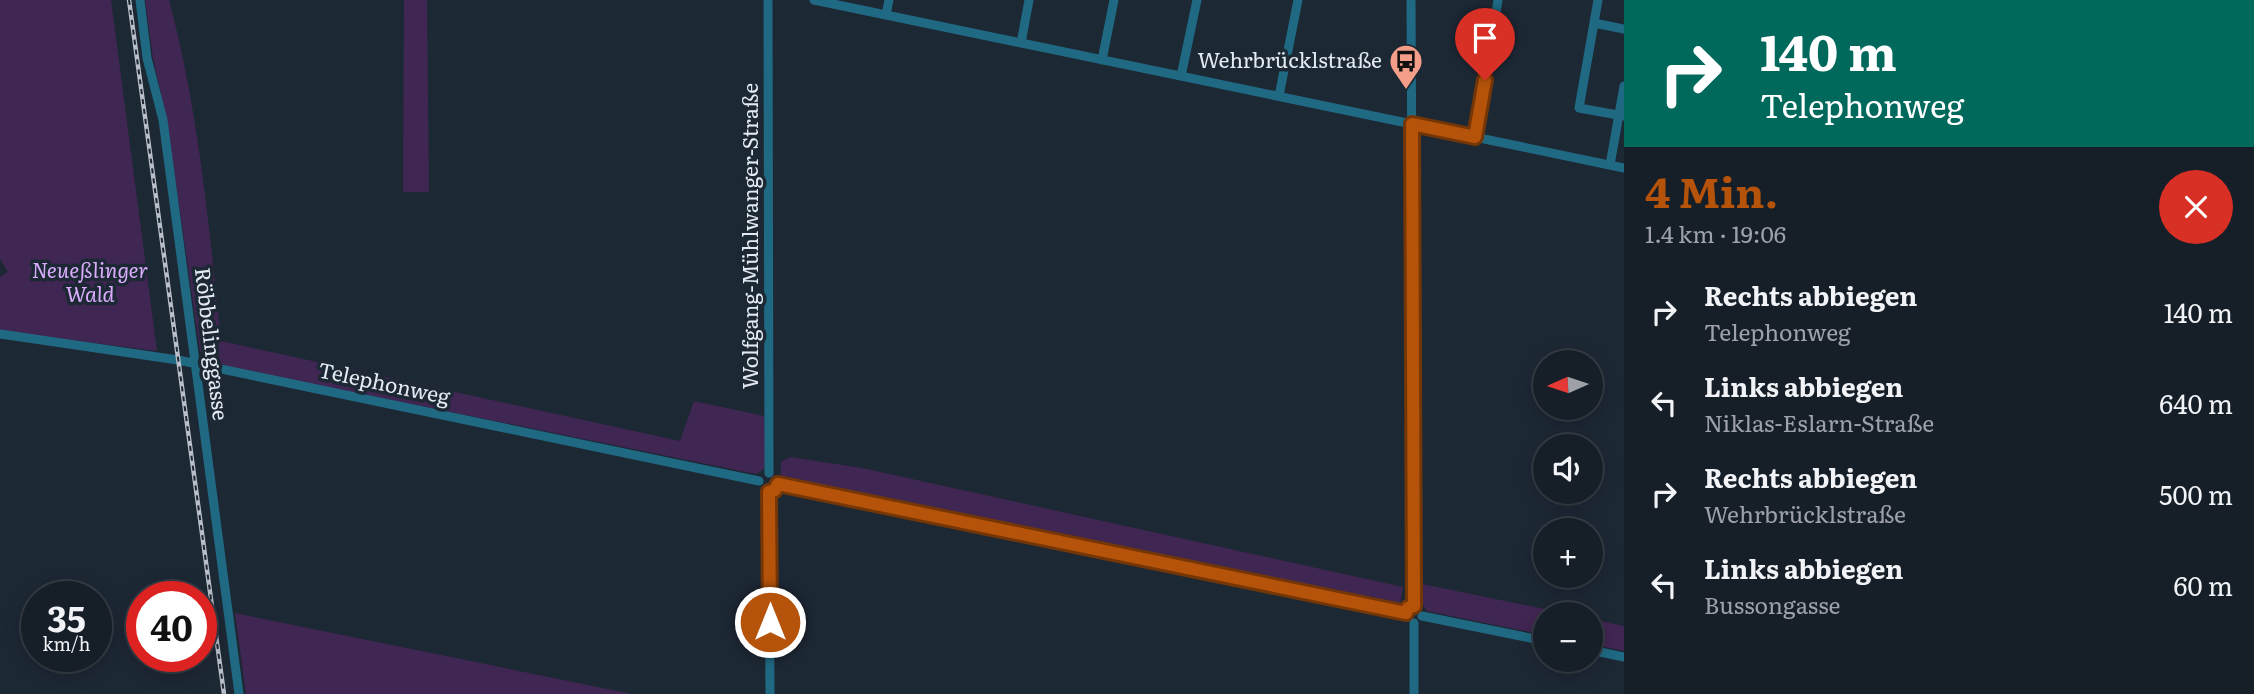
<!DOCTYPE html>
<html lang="de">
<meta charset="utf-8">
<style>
:root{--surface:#161e28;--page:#232b34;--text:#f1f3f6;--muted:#9ea2a8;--line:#353c45;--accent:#b45309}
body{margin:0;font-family:Literata,serif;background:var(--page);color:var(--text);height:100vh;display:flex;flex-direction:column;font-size:26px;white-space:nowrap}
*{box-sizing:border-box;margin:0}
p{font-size:23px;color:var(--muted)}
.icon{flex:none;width:38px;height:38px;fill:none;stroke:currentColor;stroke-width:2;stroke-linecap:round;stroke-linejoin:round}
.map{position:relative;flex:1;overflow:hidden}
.side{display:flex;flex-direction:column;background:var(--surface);width:630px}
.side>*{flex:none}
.guide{background:#00695c;color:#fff;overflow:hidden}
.needle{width:46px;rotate:267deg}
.controls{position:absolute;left:1533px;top:350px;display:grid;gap:14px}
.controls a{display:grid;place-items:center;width:70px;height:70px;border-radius:50%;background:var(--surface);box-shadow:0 4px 18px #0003,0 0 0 2px var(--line);font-size:35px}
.speed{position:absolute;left:21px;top:581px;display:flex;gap:14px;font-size:35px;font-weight:700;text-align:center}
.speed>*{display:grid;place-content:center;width:91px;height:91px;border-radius:50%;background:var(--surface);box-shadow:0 4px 18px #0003,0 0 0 2px var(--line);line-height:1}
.speed small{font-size:18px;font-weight:400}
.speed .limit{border:10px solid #d22;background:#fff;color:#111}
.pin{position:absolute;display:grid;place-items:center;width:60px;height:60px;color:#fff;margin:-72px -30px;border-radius:50% 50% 50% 0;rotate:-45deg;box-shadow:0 0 7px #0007}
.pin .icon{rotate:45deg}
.me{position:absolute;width:77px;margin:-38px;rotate:0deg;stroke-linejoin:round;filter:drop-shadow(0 0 5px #0008)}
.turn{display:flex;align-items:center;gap:24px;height:147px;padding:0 21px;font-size:32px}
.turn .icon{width:91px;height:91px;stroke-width:2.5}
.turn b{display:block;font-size:49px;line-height:60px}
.round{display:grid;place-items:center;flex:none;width:74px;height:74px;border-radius:37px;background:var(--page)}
.head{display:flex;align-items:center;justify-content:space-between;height:119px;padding:0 21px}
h1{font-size:42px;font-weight:700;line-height:52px;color:var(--accent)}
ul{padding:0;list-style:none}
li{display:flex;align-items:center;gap:21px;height:91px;padding:0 21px}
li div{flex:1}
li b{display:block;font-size:26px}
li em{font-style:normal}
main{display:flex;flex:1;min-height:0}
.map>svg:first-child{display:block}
.green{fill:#402652}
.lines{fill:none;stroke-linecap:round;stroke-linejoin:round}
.minor{stroke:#206983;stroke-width:9}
.rail-casing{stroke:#b8bfc9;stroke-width:4.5}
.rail{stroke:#1d2835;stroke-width:2;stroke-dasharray:5;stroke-linecap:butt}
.route-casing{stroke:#753606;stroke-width:18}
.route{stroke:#b45309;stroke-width:12}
.labels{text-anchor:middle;stroke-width:7;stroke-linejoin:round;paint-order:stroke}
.poi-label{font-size:21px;fill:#e3eaf3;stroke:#1d2835;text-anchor:end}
.street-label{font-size:21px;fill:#e3eaf3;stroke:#1d2835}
.park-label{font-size:21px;font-style:italic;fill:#daacfc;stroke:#1d2835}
</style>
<main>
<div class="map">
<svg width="1624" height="694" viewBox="0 0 1624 694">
<rect width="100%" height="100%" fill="#1d2835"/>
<path class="green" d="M0,0h111l46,351 -157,-20v-54l8,-5 -8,-13z
M145,0h24c30,112 40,227 52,341l459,100 14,-40 70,15 2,31 -2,22 -8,5 -546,-111 -10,-12 -33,-230 -14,-63z
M404,0h23l2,192h-26z
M790,457l72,11 541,119 -3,18 -615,-123 -4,-4v-16z
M1417,583l152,31h-24v21l-118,-24 -9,-14z
M235,613l397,81h-386z
M1591,619l33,7v25l-33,-7z"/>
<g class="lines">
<path class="minor" d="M140,0l7,58 16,62 76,574
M768,0l1,473
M814,0l810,168
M1411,0l3,606
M1598,0l-19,108 45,8
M886,15l3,-15
M1594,23l30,6
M1021,43l8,-43
M1102,60l12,-60
M1181,76l16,-76
M1279,96l19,-96
M1475,137l23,-137
M1610,165l14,-79
M0,334l178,26 581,121
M778,484l628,129
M769,492l1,202
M1422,616l123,25
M1414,623v71
M1591,650l33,7"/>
<defs>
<path id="rail" d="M129,0l95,694"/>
</defs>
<use href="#rail" class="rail-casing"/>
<use href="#rail" class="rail"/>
</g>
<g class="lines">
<defs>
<path id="route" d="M770,622l-1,-130 6,-2 3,-6 628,129 2,-5 6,-2 -2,-482 63,13 10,-57"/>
</defs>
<use href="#route" class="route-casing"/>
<use href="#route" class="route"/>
</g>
<defs>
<symbol id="bus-pin" viewBox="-11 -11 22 30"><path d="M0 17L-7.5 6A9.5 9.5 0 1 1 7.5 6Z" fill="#f49e8a" stroke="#1d2835"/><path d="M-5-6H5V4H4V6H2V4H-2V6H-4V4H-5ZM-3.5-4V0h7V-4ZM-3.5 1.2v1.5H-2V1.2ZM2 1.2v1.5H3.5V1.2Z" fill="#111"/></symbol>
</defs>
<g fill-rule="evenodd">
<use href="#bus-pin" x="1387" y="42" width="38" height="52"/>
</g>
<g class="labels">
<g class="poi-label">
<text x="1382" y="68">Wehrbrücklstraße</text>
</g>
<g class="street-label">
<text transform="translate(751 236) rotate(-90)" y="7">Wolfgang-Mühlwanger-Straße</text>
<text transform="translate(211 344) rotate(83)" y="7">Röbbelinggasse</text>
<text transform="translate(384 384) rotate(12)" y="7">Telephonweg</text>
</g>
<g class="park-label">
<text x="90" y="278">Neueßlinger<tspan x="90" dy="24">Wald</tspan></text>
</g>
</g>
</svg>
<div class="controls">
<a><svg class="needle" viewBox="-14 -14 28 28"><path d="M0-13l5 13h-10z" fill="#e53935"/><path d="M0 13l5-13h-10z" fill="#9ea2a8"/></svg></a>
<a><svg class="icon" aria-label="sound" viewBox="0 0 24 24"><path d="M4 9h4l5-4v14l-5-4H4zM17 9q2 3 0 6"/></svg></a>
<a>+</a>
<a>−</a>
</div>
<div class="speed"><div>35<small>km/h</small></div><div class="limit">40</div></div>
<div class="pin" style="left:1485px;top:80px;background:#d93025"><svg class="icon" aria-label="arrive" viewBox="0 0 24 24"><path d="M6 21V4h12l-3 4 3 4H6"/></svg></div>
<svg class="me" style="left:770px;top:622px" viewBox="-20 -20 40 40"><circle r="17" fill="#b45309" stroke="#fff" stroke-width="3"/><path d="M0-11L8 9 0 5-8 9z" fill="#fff"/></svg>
</div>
<section class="side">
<div class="guide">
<div class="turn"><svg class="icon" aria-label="right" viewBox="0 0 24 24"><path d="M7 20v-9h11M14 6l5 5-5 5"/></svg><div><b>140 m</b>Telephonweg</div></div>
</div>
<div class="head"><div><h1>4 Min.</h1><p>1.4 km · 19:06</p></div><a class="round" style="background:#d93025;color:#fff"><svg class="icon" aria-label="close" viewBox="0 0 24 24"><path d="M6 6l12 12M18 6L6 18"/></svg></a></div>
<ul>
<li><svg class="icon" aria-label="right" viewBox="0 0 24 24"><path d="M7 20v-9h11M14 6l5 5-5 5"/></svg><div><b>Rechts abbiegen</b><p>Telephonweg</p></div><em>140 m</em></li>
<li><svg class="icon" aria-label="left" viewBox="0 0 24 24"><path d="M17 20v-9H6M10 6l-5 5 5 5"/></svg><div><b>Links abbiegen</b><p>Niklas-Eslarn-Straße</p></div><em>640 m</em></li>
<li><svg class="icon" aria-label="right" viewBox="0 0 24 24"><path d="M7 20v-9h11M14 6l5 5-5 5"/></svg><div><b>Rechts abbiegen</b><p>Wehrbrücklstraße</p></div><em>500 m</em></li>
<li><svg class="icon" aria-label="left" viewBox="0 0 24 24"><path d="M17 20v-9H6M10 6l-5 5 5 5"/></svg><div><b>Links abbiegen</b><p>Bussongasse</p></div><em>60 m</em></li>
</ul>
</section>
</main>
